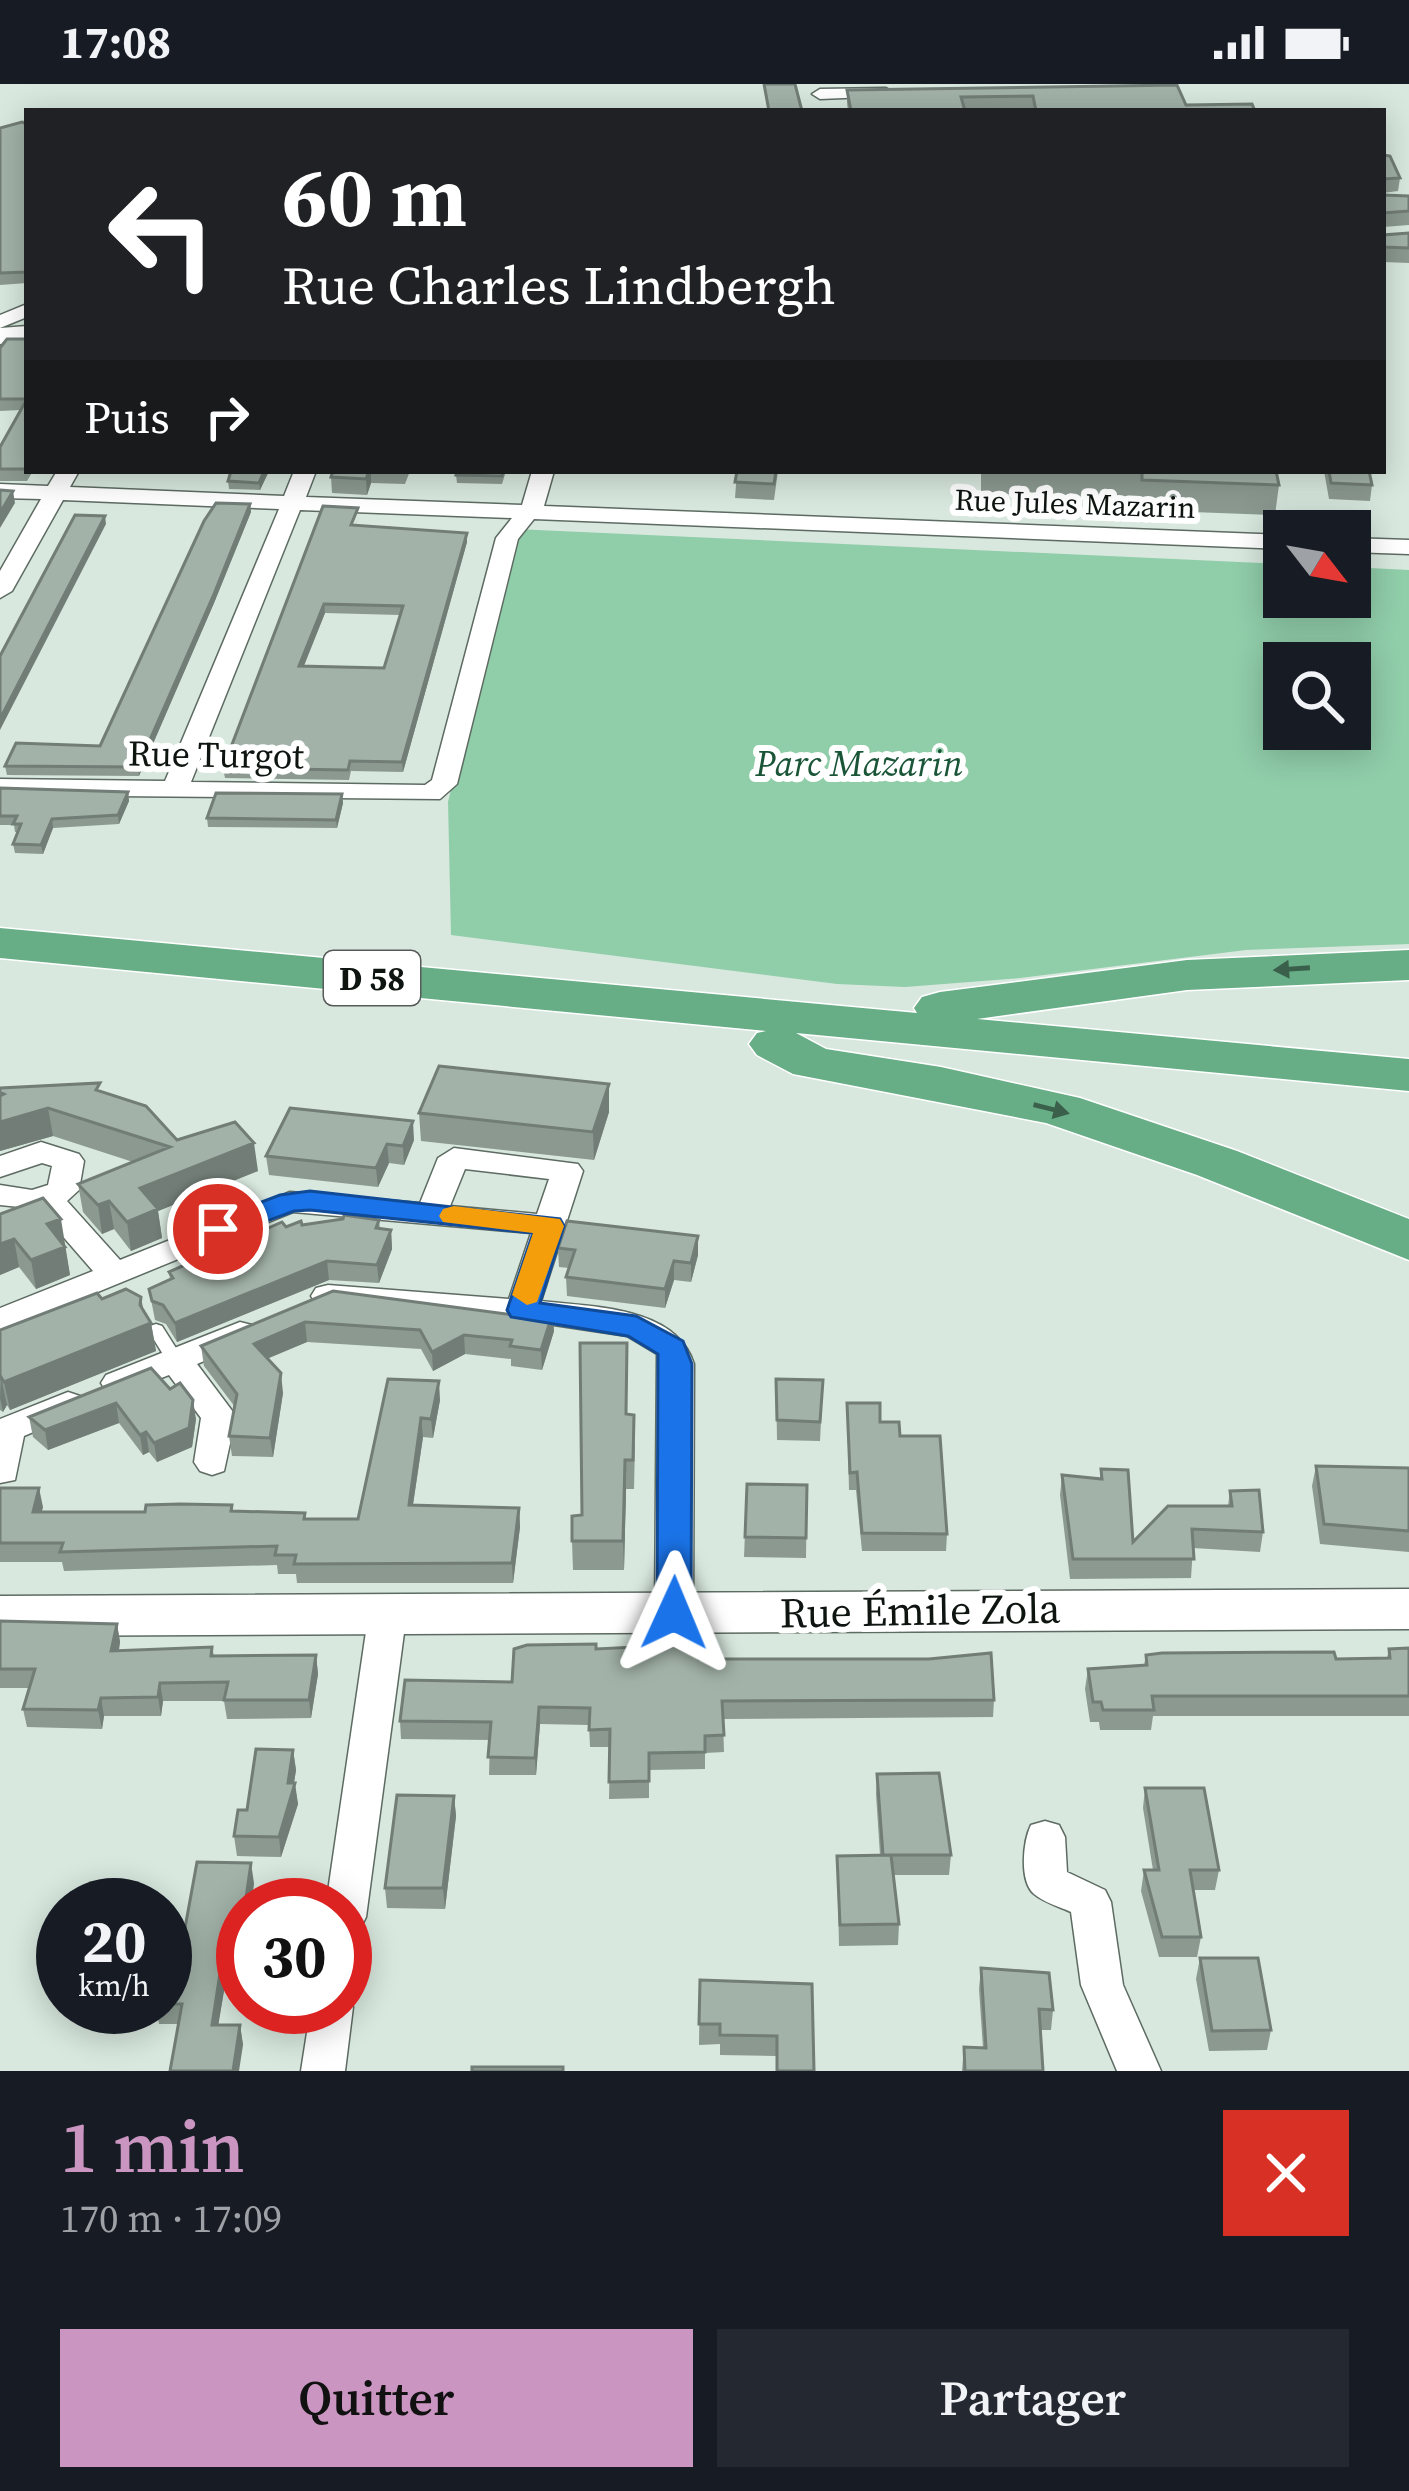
<!DOCTYPE html>
<html lang="fr">
<meta charset="utf-8">
<style>
:root{--surface:#171b24;--page:#242831;--text:#f1f3f6;--muted:#9ea1a6;--accent:#ca96c1}
body{margin:0;font-family:"Source Serif 4",serif;background:var(--page);color:var(--text);height:100vh;display:flex;flex-direction:column;font-size:45px;white-space:nowrap}
*{box-sizing:border-box;margin:0}
p{font-size:39px;color:var(--muted)}
.icon{flex:none;width:66px;height:66px;fill:none;stroke:currentColor;stroke-width:2;stroke-linecap:round;stroke-linejoin:round}
.map{position:relative;height:1987px;overflow:hidden}
.details{display:flex;flex-direction:column;background:var(--surface);flex:1}
.details>*{flex:none}
.guide{position:absolute;left:24px;top:24px;width:1362px;height:366px;border-radius:0px;box-shadow:0 6px 30px #0003;background:#202124;color:#fff;overflow:hidden}
.needle{width:78px;rotate:121deg}
.buttons{position:absolute;left:1263px;top:426px;display:grid;gap:24px}
.buttons a{display:grid;place-items:center;width:108px;height:108px;border-radius:0px;background:var(--surface);box-shadow:0 6px 30px #0003;font-size:60px}
.speed{position:absolute;left:36px;top:1794px;display:flex;gap:24px;font-size:60px;font-weight:700;text-align:center}
.speed>*{display:grid;place-content:center;width:156px;height:156px;border-radius:50%;background:var(--surface);box-shadow:0 6px 30px #0003;line-height:1}
.speed small{font-size:30px;font-weight:400}
.speed .limit{border:18px solid #d22;background:#fff;color:#111}
.pin{position:absolute;display:grid;place-items:center;width:102px;height:102px;color:#fff;margin:-51px;border:6px solid #fff;border-radius:50%;box-shadow:0 3px 12px #0007}
.me{position:absolute;width:132px;margin:-66px;rotate:1deg;stroke-linejoin:round;filter:drop-shadow(0 0 9px #0008)}
.turn{display:flex;align-items:center;gap:42px;height:252px;padding:0 60px;font-size:54px}
.turn .icon{width:156px;height:156px;stroke-width:2.5}
.turn b{display:block;font-size:84px;line-height:102px}
.then{display:flex;align-items:center;height:114px;padding:0 60px;background:#0003;gap:24px;font-size:45px}
.round{display:grid;place-items:center;flex:none;width:126px;height:126px;border-radius:0px;background:var(--page)}
.headline{display:flex;align-items:center;justify-content:space-between;height:204px;padding:0 60px}
h1{font-size:72px;font-weight:600;line-height:90px;color:var(--accent)}
.action{display:flex;gap:24px;margin-top:auto;padding:24px 60px}
.action a{flex:1;height:138px;border-radius:0px;background:var(--accent);color:#111;font-size:48px;font-weight:600;line-height:138px;text-align:center}
.action a+a{background:var(--page);color:var(--text)}
.status{display:flex;justify-content:space-between;align-items:center;height:84px;padding:0 60px;background:var(--surface);direction:ltr}
.status svg{height:33px;fill:currentColor}
.map>svg:first-child{display:block}
.green{fill:#90cda9;fill-rule:evenodd}
.lines{fill:none;stroke-linecap:round;stroke-linejoin:round}
.lane-casing{stroke:#5d6b62;stroke-width:3}
.street-casing{stroke:#5d6b62;stroke-width:3}
.secondary-casing{stroke:#5d6b62;stroke-width:3}
.highway-casing{stroke:#fff;stroke-width:3}
.lane{fill:#fff;fill-rule:evenodd}
.street{fill:#fff;fill-rule:evenodd}
.secondary{fill:#fff;fill-rule:evenodd}
.highway{fill:#67ad86;fill-rule:evenodd}
.wall{fill:#8b9990;fill-rule:evenodd}
.shaded-wall{fill:#717d76}
.building{fill:#a2b2a8;stroke:#717d76;stroke-width:3;fill-rule:evenodd}
.oneway{fill:#3a604b}
.route{fill:#1a73e8;stroke:#114b97;stroke-width:3}
.slow{fill:#f59e0b}
.labels{text-anchor:middle;stroke-width:12;stroke-linejoin:round;paint-order:stroke}
.far-street-label{font-size:30px;fill:#0e1410;stroke:#fff}
.shield{fill:#fff;stroke:#565a58;stroke-width:3}
.shield-label{font-size:33px;font-weight:bold;fill:#0e1410}
.street-label{font-size:36px;fill:#0e1410;stroke:#fff}
.park-label{font-size:36px;font-style:italic;fill:#1a5538;stroke:#fff}
.near-street-label{font-size:42px;fill:#0e1410;stroke:#fff}
</style>
<div class="status"><b>17:08</b><svg viewBox="0 0 49 12"><path d="M0 12V9h3v3zM5 12V6h3v6zM10 12V3h3v9zM15 12V0h3v12zM26 1h20v11H26zM47 4h2v5h-2z"/></svg></div>
<div class="map">
<svg width="1409" height="1987" viewBox="0 0 1409 1987">
<rect width="100%" height="100%" fill="#d8e8de"/>
<path class="green" d="M515,445l769,35v33h66v-30l59,3v374l-163,6 -226,28 -115,9 -68,-3 -386,-49 -3,-133zM1284,579h66v66h-66z"/>
<g class="lines">
<defs>
<path id="lane" d="M156,1240l6,2 19,30 2,4 -2,4h-12l-21,-34 2,-4z"/>
<path id="street" d="M886,4l8,5 -2,3 -72,3 -8,-5 8,-5z
M27,220v13l-27,11v-13z
M57,387h22l-9,16 214,9 10,-25h22l-10,26 216,8 10,-34h22l-10,35 740,29v14l-750,-30 -16,20 -61,245 -17,15 -440,-4v-16l165,2 114,-272 -216,-9 -51,91 -12,7v-27l41,-72 -41,-1v-14l48,2zM300,426l212,8 -16,20 -64,242 -7,5 -234,-3z
M1350,454l59,2v14l-59,-2z
M41,1058l38,12 5,7 -5,29 -12,11 53,59 170,-68 130,11 18,-45 16,-10 124,16 5,7 -42,130c51,6 135,5 153,63l-1,249 -6,10 -13,4 -13,-4 -6,-10 2,-259 -30,-18 -80,-12 -219,-17 -12,-3 -5,-8 5,-8 12,-3 181,14 22,-66 -238,-21 -293,120v-24l93,-37 -54,-62 -39,-4v-20l32,5 16,-5 4,-19 -10,-3 -42,14v-21zM465,1085l84,10 -12,35 -87,-8z
M240,1238l12,3 5,8 -5,8 -55,23 39,52 -12,55 -12,4 -12,-4 -6,-9 7,-44 -32,-43 -51,20 -12,-4 -5,-8 5,-8z
M68,1308l12,4 5,8 -5,8 -56,24 -9,44 -15,3v-64z
M387,1520l13,4 6,10 -40,299 -6,12 -15,5v-29h-19l42,-287 6,-10z
M1045,1737l14,4 6,12 2,35 38,18 6,12 12,83 38,86h-44l-36,-86 -10,-73c-11,-5 -28,-10 -37,-18 -15,-13 -11,-53 -3,-69z
M345,1909l8,14 -8,64h-44l10,-64h34z"/>
<path id="secondary" d="M27,242v16l-27,2v-16z
M1409,1505v40l-1409,7v-40z"/>
<path id="highway" d="M0,844l917,85 -3,-5 8,-11 18,-5 247,-32 222,-10v30l-222,10 -210,29 432,40v32l-613,-58 30,16 115,18 139,31 157,53 172,68v41l-212,-85 -151,-52 -253,-49 -36,-19 -8,-11 8,-11 9,-2 -766,-73z"/>
</defs>
<use href="#lane" class="lane-casing"/>
<use href="#street" class="street-casing"/>
<use href="#secondary" class="secondary-casing"/>
<use href="#highway" class="highway-casing"/>
<use href="#lane" class="lane"/>
<use href="#street" class="street"/>
<use href="#secondary" class="secondary"/>
<use href="#highway" class="highway"/>
</g>
<path class="wall" d="M1177,1l9,20 69,6h-223v-2l-184,2 -1,-8v-13z
M27,40v159l-27,2v-157z
M1383,71l17,23 -2,13 -15,2z
M1383,111l26,1v29l-26,2z
M1409,149v30l-26,-1v-27z
M27,255v132h6l-6,10h-27v-34l20,-37 -20,1v-63z
M102,387h39l-1,2z
M231,387h38l-9,19 -31,-1 -1,-8z
M333,387h77l-5,13 -34,-1 -4,12 -35,-2 -1,-16z
M506,387l-4,13 -45,-1 -1,-8z
M737,387h41l-4,29 -39,-2z
M981,387h295l3,14 -4,30 -136,-5v-11l-158,-6z
M1324,387h45l3,14 -2,16 -41,-2z
M250,420l1,8 -37,91 -75,173 -132,-1 -2,-9 95,-20z
M359,433l-4,8 112,17 -64,230 -52,-1 -2,9 -124,-2 -2,-10zM325,529l75,2 -16,53 -81,-2z
M0,704l128,4 1,9 -10,23 -66,4 -10,26 -28,-1 -2,-9 5,-12h-3l-1,-7h-14z
M342,710l1,9 -6,25 -129,-1 -1,-9z
M609,1000v28l-15,48 -173,-19 -2,-28z
M0,1004l101,4 76,48 81,31 -100,40 4,27 -31,13 -17,-22 -12,5 -19,-22 -5,-28 55,-22 -80,-26 -53,15z
M414,1056l-10,25 -15,-2 -11,24 -109,-12 -3,-19z
M0,1130l66,33 -1,1 5,27 -34,14 -17,-22 -19,8z
M379,1136l1,9 11,1 1,19 -13,34 -50,-3 -152,62 -11,-18 -11,-4 -6,-31 21,-9 -1,-8 117,-45z
M698,1152v19l-7,27 -17,-2 -9,28 -98,-12 -1,-19 3,-9 -10,-1 -1,-19z
M333,1207l221,40 -12,39 -31,-4v-7l-46,-5 -32,17 -12,-22 -114,-7 -40,17 16,34 -10,64 -41,-1 -3,-20 6,-29 -31,-41 -3,-20z
M102,1215l42,12 7,12 5,28 -146,59 -3,-5 -4,7 -3,-2v-80z
M151,1284l45,51 -4,28 -35,15 -8,-10 -6,3 -24,-32 -71,27 -15,-13 -4,-20z
M388,1295l52,21 -7,38 -10,-1 -10,68 106,3 1,19 -7,56h-216l-1,-9h-18l-1,-9 -213,6 -2,-9h-62v-74l43,19 -2,5h104l87,-7 1,6 72,2 1,6h52z
M776,1295l47,1 -3,61 -43,-1z
M847,1319l53,33 47,98 -1,17h-84l-6,-61h-7z
M627,1331l8,29 -1,45h-8l-2,81h-51l-1,-29z
M1316,1382l93,2v84l-89,-8 -8,-58z
M1101,1385l32,73 95,-36 2,-15 33,41 -3,20 -67,-4 -2,30 -121,1 -10,-84 2,-20 38,4z
M747,1400l60,1 -1,73 -62,-1z
M0,1537l117,3 3,18 -1,9 93,-4 2,9 102,-1 2,19 -7,44 -84,1 -3,-18h-61l-2,15h-57l-2,13 -75,-2 -4,-18 7,-21h-30z
M1409,1564v68h-256l-2,14h-51l-1,-8h-9l-5,-33 3,-20 56,-4 2,-10 190,4 51,-1 2,-9z
M596,1565l103,10 295,41 -1,17 -270,2 1,33 -19,1v16l-56,1v28l-40,1 1,-52h-20l-1,-22 -49,-1 -4,51h-47l1,-35 -89,-1 -1,-18 112,-39z
M293,1666l3,20 -2,13 4,21 -17,53 -44,-1 -3,-20 13,-26z
M877,1690l74,81 -2,20h-55l5,49 -1,21 -59,1 -2,-90 43,-1 -4,-61z
M1145,1704l74,82 -4,20h-22l8,47 -4,20h-38l-18,-66 3,-21h9l-10,-62z
M454,1712l2,20 -11,93 -58,-1 -2,-20z
M254,1799l-3,22h-8v44h-12l-13,76h22l3,20 -64,-21h-20l-3,-17h9v-53l20,-26z
M1200,1874l71,72 -4,20 -58,1 -13,-72z
M981,1884l72,42 -2,20h-10l2,41h-81l2,-24 19,1 -4,-59z
M700,1896l112,4 -36,72 -56,-1v-11l-21,1z"/>
<path class="shaded-wall" d="M264,387h5l-9,19 -1,-7z
M369,387h2v12l-4,12 -1,-16z
M13,407l2,12 -15,25v-15z
M250,420l1,8 -37,91 -75,173 -1,-9z
M105,432l1,8 -106,206v-11z
M467,449v9l-64,230 -1,-10z
M324,520l1,9 -25,63 -1,-10z
M128,708l1,9 -10,23 -1,-9z
M342,710l1,9 -6,25 -1,-8z
M52,735l1,9 -10,26 -2,-9z
M609,1000v28l-15,48 -1,-28z
M48,1024l5,28 -53,15v-29z
M413,1037l1,19 -10,25 -1,-19z
M254,1059l4,28 -100,40 4,27 -31,13 -4,-29 13,-34z
M387,1060l2,19 -11,24 -2,-19z
M109,1117l5,28 -12,5 -4,-29z
M61,1135l9,56 -34,14 -5,-29 16,-36z
M391,1146l1,19 -13,34 -2,-18z
M698,1152v19l-7,27v-19z
M14,1155l5,28 -19,8v-31z
M327,1177l2,19 -152,62 -2,-19z
M674,1177v19l-9,28v-19z
M141,1213l5,28 5,-2 5,28 -146,59 -6,-28 136,-77z
M553,1228l1,19 -12,39 -1,-20z
M305,1238l2,20 -51,21 -2,-19z
M464,1251l1,19 -32,17 -1,-19z
M281,1289l2,20 -10,64 -3,-19z
M1,1293l6,28 -4,7 -3,-14z
M439,1297l1,19 -7,38 -2,-19z
M193,1316l3,19 -4,28 -35,15 -3,-19z
M116,1319l3,20 -71,27 -3,-20z
M421,1334l2,19 -13,87 -1,-19z
M146,1348l3,20 -6,3 -3,-20z
M625,1376l1,29 -2,81 -1,-29z
M39,1404l4,19 -6,24 -4,-19z
M519,1424l1,19 -7,56 -1,-20z
M117,1540l3,18 -5,27 -4,-18z
M316,1571l2,19 -7,44 -2,-18z
M160,1599l3,18 -2,15 -3,-19z
M101,1614l3,18 -2,13 -4,-19z
M539,1623l1,17 -4,51 -1,-17z
M293,1666l3,20 -4,25 3,-12 3,21 -17,53 -2,-20z
M454,1712l2,20 -11,93 -2,-21z
M251,1779l3,20 -3,22h-6z
M227,1844l4,21 -16,96 -3,-20z
M240,1941l3,20 -4,26h-6z"/>
<path class="building" d="M764,0h31l7,27h-33z
M1177,1l9,20 66,-1 3,7h-219l-3,-15 -72,1 4,14h-114l-4,-21z
M22,38l5,2v148l-27,1v-145z
M1383,71l7,1 10,22 -17,1z
M1383,111l26,1v15l-26,2z
M1409,149v15l-26,-1v-12z
M7,255h20v128l-1,2h-26v-22l27,-48h-27v-51z
M231,387h33l-5,12 -31,-2z
M333,387h36l-3,8 -35,-2z
M457,387h46l-1,5 -46,-1z
M737,387h39l-2,13 -39,-2z
M1142,387h134l3,14 -137,-5z
M1329,387h40l3,14 -41,-2z
M0,406l13,1 -13,22z
M216,419l34,1 -36,90 -76,173 -133,-1 11,-23 84,3 104,-225z
M323,422l35,2 -7,17 116,8 -65,229 -52,-1 -2,9 -125,-2zM324,520l79,2 -19,62 -85,-2z
M75,431l30,1 -105,203v-63z
M0,704l128,4 -10,23 -66,4 -11,26 -28,-1 8,-20h-8l4,-8h-17z
M216,709l126,1 -6,26 -129,-2z
M439,982l170,18 -16,48 -174,-19z
M100,999l-4,7 50,16 31,34 58,-18 19,21 -114,45 18,21 -31,13 -18,-21 -11,4 -20,-21 92,-37 -122,-39 -48,14v-26l4,-2 -4,-2v-4z
M290,1024l123,13 -10,25 -16,-2 -11,24 -110,-12z
M43,1114l18,21 -14,5 18,23 -34,13 -17,-21 -14,5v-30z
M344,1131l35,5 -3,8 15,2 -14,35 -50,-4 -152,62 -12,-18 -11,-4 -3,-12 24,-11 -4,-6 113,-50 4,5 15,-6 1,4 41,-6z
M567,1137l131,15 -7,27 -17,-2 -9,28 -99,-12 9,-27 -17,-2z
M126,1205l15,8 -1,8 11,18 -147,59 -3,-5 -1,3v-50l97,-37 5,6z
M333,1207l188,25 3,-7 29,3 -12,38 -31,-4 2,-6 -48,-5 -32,17 -12,-22 -115,-8 -51,22 27,29 -11,65 -41,-2 8,-42 -36,-48z
M580,1259h47l-1,71 8,1 -1,45h-8l-2,81h-51v-25l10,-1z
M151,1284l19,21 10,-6 13,17 -4,28 -35,15 -8,-11 -6,3 -24,-32 -71,27 -16,-13z
M388,1295l51,2 -8,38 -10,-1 -12,87 110,3 -7,55 -218,1 2,-9h-21l2,-9 -217,6 3,-9h-63v-55h39l-6,24h112l1,-7 34,-1 52,1 -1,6 74,2 -1,6h54z
M776,1295l47,1 -3,42 -43,-2z
M847,1319h33v19h19l1,14h40l7,98 -85,-1 -5,-61 -7,1z
M1316,1382l93,2v63l-85,-7z
M1101,1385l27,1 5,72 35,-36h64l-2,-15 29,-1 4,42 -71,-3 2,30h-121l-11,-84 40,4z
M747,1400l60,1 -1,53 -61,-1z
M0,1537l117,3 -6,27 101,-4 -1,9 105,-1 -7,45h-85l4,-18 -68,1 -2,14 -57,1 -3,12 -75,-1 12,-40h-35z
M596,1560v5l102,-5 1,15h230l62,-6 3,47 -272,1 2,34 -19,1v16l-56,1v28l-40,1 1,-53 -21,1 1,-22 -51,-1 -4,51 -47,-1 3,-35 -91,-1 5,-41 107,2 2,-33 13,-4z
M1409,1564v48h-257l2,14h-51l-2,-8h-8l-5,-33 59,-4 -1,-10 16,-2 172,-1 2,7 54,-1 -1,-9z
M256,1665l37,1 -5,33h7l-16,54 -45,-1 4,-26h9z
M939,1689l12,82h-68l-6,-81z
M1145,1704h59l15,82h-29l11,67h-39l-18,-67h15z
M397,1711l57,1 -11,92h-58z
M891,1771l8,69 -59,1 -3,-69z
M197,1778l54,1 -6,42h-2l-2,23h-14l-15,97h28l-7,46h-63l12,-67h-17v-50l5,-26h15z
M1200,1874h58l13,72 -59,1z
M981,1884l68,5 4,37 -14,-1 4,62h-78l-1,-24 22,1z
M700,1896l112,4 2,87h-37v-35l-57,-1v-11h-21z
M472,1983h91v4h-91z"/>
<defs><path id="oneway-solid" d="M-6-.8H1V-3.2L6.5 0L1 3.2V.8H-6Z" transform="scale(3)"/></defs>
<g class="oneway">
<use href="#oneway-solid" transform="translate(1292 885) rotate(176)"/>
<use href="#oneway-solid" transform="translate(1051 1025) rotate(14)"/>
</g>
<path class="route" d="M310,1107l250,28 4,7 -24,77 96,13 47,25 9,23 -1,249 -5,9 -12,4 -12,-4 -5,-9 1,-259 -30,-18 -117,-19 -4,-7 26,-77 -223,-23 -16,1 -76,28 -15,-10 4,-6 73,-28z"/>
<path class="slow" d="M454,1122l106,13 4,7 -27,76 -10,3 -15,-10 21,-62 -90,-11 -4,-6 4,-7z"/>
<g class="labels">
<g class="far-street-label">
<text transform="translate(1075 420) rotate(2)" y="10">Rue Jules Mazarin</text>
</g>
<rect class="shield" x="324" y="867" width="96" height="54" rx="9"/>
<g class="shield-label">
<text x="372" y="906">D 58</text>
</g>
<g class="street-label">
<text transform="translate(216 670) rotate(1)" y="13">Rue Turgot</text>
</g>
<g class="park-label">
<text x="859" y="692">Parc Mazarin</text>
</g>
<g class="near-street-label">
<text transform="translate(920 1526) rotate(-1)" y="15">Rue Émile Zola</text>
</g>
</g>
</svg>
<div class="buttons">
<a><svg class="needle" viewBox="-14 -14 28 28"><path d="M0-13l5 13h-10z" fill="#e53935"/><path d="M0 13l5-13h-10z" fill="#9ea1a6"/></svg></a>
<a><svg class="icon" aria-label="search" viewBox="0 0 24 24"><circle cx="10" cy="10" r="6"/><path d="M15 15l6 6"/></svg></a>
</div>
<div class="speed"><div>20<small>km/h</small></div><div class="limit">30</div></div>
<div class="pin" style="left:218px;top:1145px;background:#d93025"><svg class="icon" aria-label="arrive" viewBox="0 0 24 24"><path d="M6 21V4h12l-3 4 3 4H6"/></svg></div>
<svg class="me" style="left:674px;top:1529px" viewBox="-20 -20 40 40"><path d="M0-17L14 15 0 8-14 15z" fill="#1a73e8" stroke="#fff" stroke-width="4"/></svg>
<div class="guide">
<div class="turn"><svg class="icon" aria-label="left" viewBox="0 0 24 24"><path d="M17 20v-9H6M10 6l-5 5 5 5"/></svg><div><b>60 m</b>Rue Charles Lindbergh</div></div>
<div class="then">Puis<svg class="icon" aria-label="right" viewBox="0 0 24 24"><path d="M7 20v-9h11M14 6l5 5-5 5"/></svg></div>
</div>
</div>
<section class="details">
<div class="headline"><div><h1>1 min</h1><p>170 m · 17:09</p></div><a class="round" style="background:#d93025;color:#fff"><svg class="icon" aria-label="close" viewBox="0 0 24 24"><path d="M6 6l12 12M18 6L6 18"/></svg></a></div>
<div class="action"><a>Quitter</a><a>Partager</a></div>
</section>
